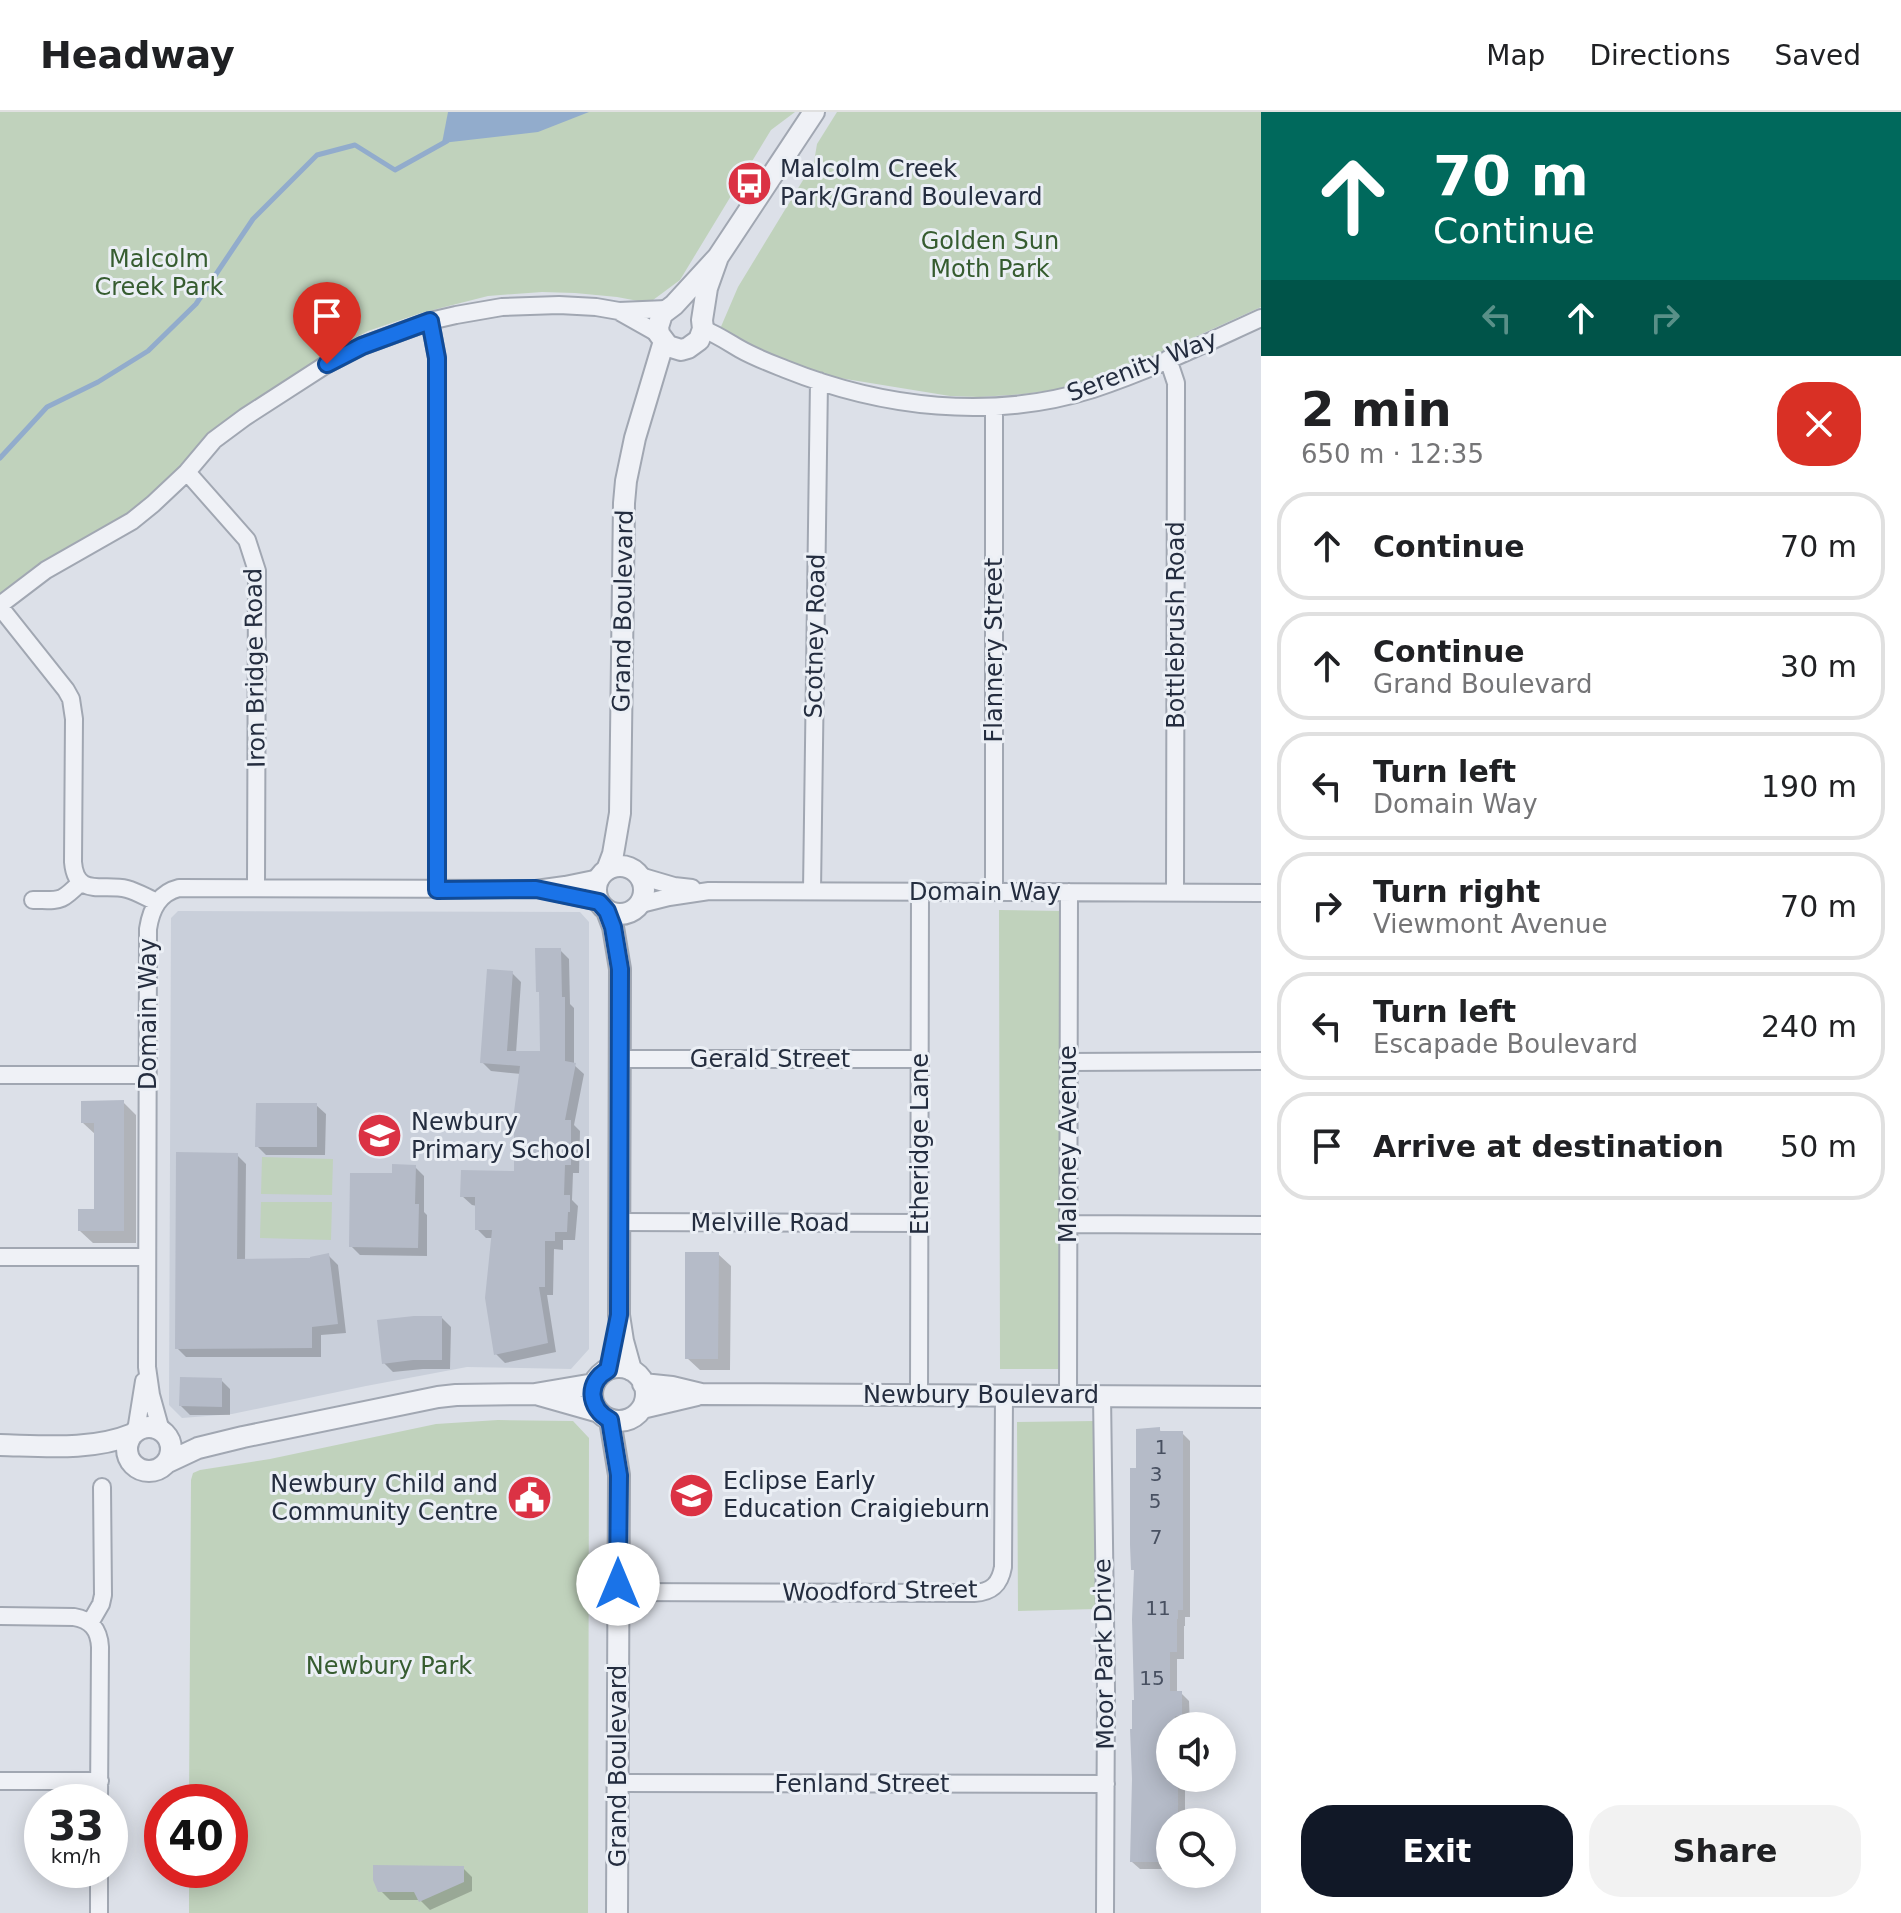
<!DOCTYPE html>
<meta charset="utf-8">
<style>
:root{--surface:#fff;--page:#f2f2f2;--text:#202124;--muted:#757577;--line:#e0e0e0;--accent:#111827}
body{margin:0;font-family:"DejaVu Sans",sans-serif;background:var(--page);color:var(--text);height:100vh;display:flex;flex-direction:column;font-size:30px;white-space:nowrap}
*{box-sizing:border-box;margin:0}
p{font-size:26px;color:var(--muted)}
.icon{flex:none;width:44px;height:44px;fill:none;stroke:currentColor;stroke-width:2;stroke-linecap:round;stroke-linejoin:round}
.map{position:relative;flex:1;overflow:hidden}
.panel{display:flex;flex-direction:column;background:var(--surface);width:640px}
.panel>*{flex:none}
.top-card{background:#00695c;color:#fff;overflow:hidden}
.buttons{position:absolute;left:1156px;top:1600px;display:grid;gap:16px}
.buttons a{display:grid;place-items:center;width:80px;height:80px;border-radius:50%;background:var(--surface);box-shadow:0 4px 20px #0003;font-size:40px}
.speed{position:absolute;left:24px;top:1672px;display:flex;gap:16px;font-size:40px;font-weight:700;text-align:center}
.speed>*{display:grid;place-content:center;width:104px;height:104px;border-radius:50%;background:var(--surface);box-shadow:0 4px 20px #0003;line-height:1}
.speed small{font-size:20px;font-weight:400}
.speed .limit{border:12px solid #d22;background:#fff;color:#111}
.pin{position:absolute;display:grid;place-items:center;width:68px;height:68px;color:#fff;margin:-82px -34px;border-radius:50% 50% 50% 0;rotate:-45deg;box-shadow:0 0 8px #0007}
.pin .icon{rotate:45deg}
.me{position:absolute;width:88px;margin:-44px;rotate:0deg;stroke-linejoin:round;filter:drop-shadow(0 0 6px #0008)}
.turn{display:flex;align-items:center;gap:28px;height:168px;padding:0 40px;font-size:36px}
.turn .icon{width:104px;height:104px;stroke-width:2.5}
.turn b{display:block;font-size:56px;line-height:68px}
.lanes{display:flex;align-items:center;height:76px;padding:0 40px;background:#0003;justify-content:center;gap:40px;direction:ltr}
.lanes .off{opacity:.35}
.round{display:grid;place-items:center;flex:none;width:84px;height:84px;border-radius:32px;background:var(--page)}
.summary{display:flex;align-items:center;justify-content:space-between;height:136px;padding:0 40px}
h1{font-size:48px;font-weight:600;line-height:60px}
.cta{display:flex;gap:16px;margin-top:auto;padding:16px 40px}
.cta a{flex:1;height:92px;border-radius:32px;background:var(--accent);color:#fff;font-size:32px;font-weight:600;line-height:92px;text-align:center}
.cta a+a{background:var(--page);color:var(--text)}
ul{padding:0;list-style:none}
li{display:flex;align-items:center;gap:24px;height:108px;margin:0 16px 12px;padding:0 24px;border:4px solid var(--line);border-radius:32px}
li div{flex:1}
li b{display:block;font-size:30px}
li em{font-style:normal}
header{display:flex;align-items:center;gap:48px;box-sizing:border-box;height:112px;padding:0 40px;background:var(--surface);border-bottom:2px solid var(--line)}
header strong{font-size:38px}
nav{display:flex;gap:44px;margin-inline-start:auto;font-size:28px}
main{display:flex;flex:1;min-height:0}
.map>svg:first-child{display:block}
.built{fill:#c9cfda}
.green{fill:#c0d2bc}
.water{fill:#92accc}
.shadow{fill:#0003}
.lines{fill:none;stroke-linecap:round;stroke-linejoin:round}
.stream{stroke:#92accc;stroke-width:5}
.building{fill:#b5bbc8}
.minor-casing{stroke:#a1a7b2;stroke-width:20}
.tertiary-casing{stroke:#a1a7b2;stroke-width:24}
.minor{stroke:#eff1f6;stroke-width:16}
.tertiary{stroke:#eff1f6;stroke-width:20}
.route-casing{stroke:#114b97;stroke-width:20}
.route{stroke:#1a73e8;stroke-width:14}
.labels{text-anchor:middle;stroke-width:6;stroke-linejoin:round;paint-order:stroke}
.number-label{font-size:20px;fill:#485061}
.poi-label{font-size:24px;fill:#242d3f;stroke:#ebeff5;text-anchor:start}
.park-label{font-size:24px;fill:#365c30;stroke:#ebeff5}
.street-label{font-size:24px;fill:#242d3f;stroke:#ebeff5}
</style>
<header>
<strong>Headway</strong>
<nav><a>Map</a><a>Directions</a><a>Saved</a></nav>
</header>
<main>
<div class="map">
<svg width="1261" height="1801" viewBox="0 0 1261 1801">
<rect width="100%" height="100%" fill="#dce0e8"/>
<path class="built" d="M178,799l402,1 9,10v427l-18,20 -104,-2 -101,19 -134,28 -50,4 -13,-13 2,-487z"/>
<path class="green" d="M0,0h795l-24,18 -91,150 -31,23 -32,-6 -42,-4 -33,-1 -54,4 -67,17 -53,18 -43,23 -108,74 -54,57 -37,32 -95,52 -31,25z
M837,0h424v195l-130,59 -72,23 -35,5 -45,3 -29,-1 -129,-21 -94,-40 -7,-6 18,-42 76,-125 3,-18z
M999,798l63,1 -2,458h-60z
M262,1045l71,2 -1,36 -71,-1z
M261,1090h71l-1,38 -71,-2z
M498,1308l75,1 16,17 -1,475h-399v-43h41v-68h-41l2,-322 2,-7 7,-3 70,-11 166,-35z
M1095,1309l1,188 -78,2 -1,-189z"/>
<path class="water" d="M448,0h141l-51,20 -96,11z"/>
<path class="shadow" d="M560,838l9,9 1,45 4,4v57l10,9 -10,51 6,6 -1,42h-6l-1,27 6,6 -3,34h-12v10l-9,-1 -1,46h-6l9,57 -51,11 -9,-9 -3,-116h-7l-9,-9v-23l-5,-1 -10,-9 54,-23 5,-99 -30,-3 -9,-9 30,-89 9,9 -5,71h26z
M123,990l13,13v128h-43l-13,-12 16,-20v-76l-13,-12z
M316,993l10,9 -1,41h-59l-9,-9z
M237,1043l9,9 -1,97 67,-3 17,-2 9,9 8,68 -25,2v22h-135l-9,-9z
M415,1055l9,9v36l3,3v41l-67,-1 -9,-9 43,-71z
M718,1142l13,12 -1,104h-30l-13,-12z
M442,1206l9,9 -1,42h-27l-30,3 -9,-9z
M221,1268l9,9v26h-40l-9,-9z
M1159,1317l3,4h20l8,8v176h-5v9h-1v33h-7v34h4l8,8 1,25h-20v52h15v44h-15v47h-30l-8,-7 4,-290 -3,-3 5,-99z
M463,1756l9,9v14l-42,19 -10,-10h-30l-10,-10z"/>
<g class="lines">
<path class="stream" d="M0,346l47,-51 51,-25 50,-31 48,-47 57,-85 64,-64 38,-10 40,25 52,-29"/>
</g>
<path class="building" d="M535,836h26l1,49h3v64l11,2 -11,57h6v45h-6l-1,30h6v17h-2l-1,20h-12v9h-10v46h-6l9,56 -54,12 -9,-57 7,-68h-17v-33h-15l1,-27 53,1v-59l6,-46 -40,-3 7,-94 26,2 -6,80h33l-1,-59h-3z
M124,988v131h-46v-22h16v-86h-13v-22z
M256,991h61v44h-62z
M176,1040l62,1 -1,106 73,-1v-1l19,-4 9,71 -26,3v21l-137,1z
M392,1052l24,1 -1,39h4l-1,44 -69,-1 1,-74h42z
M685,1140h34l-1,107h-33z
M414,1204h28v44h-29l-31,4 -5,-44z
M180,1265l42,1v29l-43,-1z
M1160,1315v4h23v179h-5v9h-1v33h-7v39h12v25h-7v10h-5v52h8v44h-8v40h-40l2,-83 -2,-50h2v-29h2l-2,-81 2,-49h-3l-1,-25v-77h6v-39z
M373,1753l91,1v16l-45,20 -5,-10h-36l-5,-12z"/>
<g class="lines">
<defs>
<path id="minor" d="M620,200l39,22
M430,209l7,37v532
M703,217c13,5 25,13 37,20 14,8 30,14 45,20 97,39 207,52 308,20 58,-19 113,-46 168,-71
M1168,247l8,24v10l-1,500
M994,296v484
M187,360l60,68 10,31 -1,317
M0,493l46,-35 86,-49 21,-17 34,-32 27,-32 31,-23 82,-53 35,-18 68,-25 26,-6 46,-8 57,-2 37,2 23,4 48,-2
M0,495l66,83 5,9 3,20 -1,143c3,36 30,21 54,27 11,3 20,9 30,13
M640,764l34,10 18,2
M549,779l50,11
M812,779l7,-510
M33,788c28,0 27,3 48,-18
M641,792l28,-7 40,-6 552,2
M620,947h300
M1068,950l193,-1
M0,963h147
M620,1110l299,1
M1068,1112l193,1
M0,1145h147
M919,1283l1,-503
M1068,1283l1,-503
M1102,1283l4,295 -1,223
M136,1319l8,-50
M161,1319l-10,-36 -4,-28 1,-438c3,-20 11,-36 31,-41l357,1 29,-4 34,-7
M618,1480l356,1c18,-1 26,-9 29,-26l1,-172
M0,1504l74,1c17,3 25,12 26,30l-1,155
M90,1511l11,-19 2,-9 -1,-108
M0,1669h100
M618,1671l488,1
M99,1801v-43"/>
<path id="tertiary" d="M718,145l-11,31 -5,32 1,9 -4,11 -11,8 -7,2 -13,-4 -9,-12 -1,-7 4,-13 12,-9 44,-48 96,-145
M596 778a24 24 0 1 1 48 0a24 24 0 1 1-48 0Z
M607,758l6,-16 7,-41 4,-310 2,-22 9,-43 29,-97
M607,799l6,16 7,42 -1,346 4,26 8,29
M592 1282a27 27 0 1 1 54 0a27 27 0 1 1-54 0Z
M643,1272l29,3 29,7 560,3
M539,1283l60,17
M642,1296l55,-13
M610,1308l9,55 -2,438
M127 1337a22 22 0 1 1 44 0a22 22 0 1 1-44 0Z
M0,1333c43,1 92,6 133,-11
M166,1351l32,-15 45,-11 195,-40 18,-2 79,-1 59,-10"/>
</defs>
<use href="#minor" class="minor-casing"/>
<use href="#tertiary" class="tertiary-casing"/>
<use href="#minor" class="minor"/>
<use href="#tertiary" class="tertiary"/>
</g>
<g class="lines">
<defs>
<path id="route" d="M327,252l35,-18 68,-25 7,37v532l99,-1 63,13 8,9 6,16 7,42 -1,346 -11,55c-22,12 -20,38 2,50l9,55 -1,109"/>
</defs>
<use href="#route" class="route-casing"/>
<use href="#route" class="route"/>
</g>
<defs>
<symbol id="bus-disc" viewBox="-11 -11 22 22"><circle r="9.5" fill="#db3244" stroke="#ebeff5"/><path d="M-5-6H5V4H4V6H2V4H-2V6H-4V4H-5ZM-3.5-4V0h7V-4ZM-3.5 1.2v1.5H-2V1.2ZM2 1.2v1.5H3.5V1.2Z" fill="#fff"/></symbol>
<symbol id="school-disc" viewBox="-11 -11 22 22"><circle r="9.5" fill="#db3244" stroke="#ebeff5"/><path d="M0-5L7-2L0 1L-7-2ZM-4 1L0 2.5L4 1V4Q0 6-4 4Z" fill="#fff"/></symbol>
<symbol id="civic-disc" viewBox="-11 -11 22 22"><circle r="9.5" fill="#db3244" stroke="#ebeff5"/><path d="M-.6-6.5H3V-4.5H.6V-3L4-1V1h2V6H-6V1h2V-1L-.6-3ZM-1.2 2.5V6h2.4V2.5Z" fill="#fff"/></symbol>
</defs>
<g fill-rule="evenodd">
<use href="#bus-disc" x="724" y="46" width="51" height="51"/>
<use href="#school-disc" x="354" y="998" width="51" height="51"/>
<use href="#school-disc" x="666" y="1358" width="51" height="51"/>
<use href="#civic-disc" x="504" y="1360" width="51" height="51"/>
</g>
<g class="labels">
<g class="number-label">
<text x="1161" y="1342">1</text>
<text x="1156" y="1369">3</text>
<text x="1155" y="1396">5</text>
<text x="1156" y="1432">7</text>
<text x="1158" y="1503">11</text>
<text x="1152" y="1573">15</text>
</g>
<g class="poi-label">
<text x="780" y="65">Malcolm Creek<tspan x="780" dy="28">Park/Grand Boulevard</tspan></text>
<text x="411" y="1018">Newbury<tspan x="411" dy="28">Primary School</tspan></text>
<text x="723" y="1377">Eclipse Early<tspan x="723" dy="28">Education Craigieburn</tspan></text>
<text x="498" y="1380" text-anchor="end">Newbury Child and<tspan x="498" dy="28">Community Centre</tspan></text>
</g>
<g class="park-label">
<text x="990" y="137">Golden Sun<tspan x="990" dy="28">Moth Park</tspan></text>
<text x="159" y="155">Malcolm<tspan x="159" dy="28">Creek Park</tspan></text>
<text x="389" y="1562">Newbury Park</text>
</g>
<g class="street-label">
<text transform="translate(1142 254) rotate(-21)" y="8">Serenity Way</text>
<text transform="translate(623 499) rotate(-89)" y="8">Grand Boulevard</text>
<text transform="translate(1176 513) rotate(-90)" y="8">Bottlebrush Road</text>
<text transform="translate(815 524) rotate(-89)" y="8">Scotney Road</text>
<text transform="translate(994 538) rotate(-90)" y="8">Flannery Street</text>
<text transform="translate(255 556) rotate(-91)" y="8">Iron Bridge Road</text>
<text x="985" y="788">Domain Way</text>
<text transform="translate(148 902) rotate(-90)" y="8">Domain Way</text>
<text x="770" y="955">Gerald Street</text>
<text transform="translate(920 1032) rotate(-90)" y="8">Etheridge Lane</text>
<text transform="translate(1068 1032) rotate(-90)" y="8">Maloney Avenue</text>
<text x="770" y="1119">Melville Road</text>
<text x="981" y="1291">Newbury Boulevard</text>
<text transform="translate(880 1479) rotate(-1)" y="8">Woodford Street</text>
<text transform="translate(1104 1542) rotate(-91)" y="8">Moor Park Drive</text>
<text transform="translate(618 1654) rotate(-90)" y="8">Grand Boulevard</text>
<text x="862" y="1680">Fenland Street</text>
</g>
</g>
</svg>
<div class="buttons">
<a><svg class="icon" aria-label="sound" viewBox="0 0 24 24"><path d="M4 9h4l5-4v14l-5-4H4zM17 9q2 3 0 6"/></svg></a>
<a><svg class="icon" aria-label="search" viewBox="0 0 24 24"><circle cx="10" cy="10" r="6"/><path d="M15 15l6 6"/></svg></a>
</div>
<div class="speed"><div>33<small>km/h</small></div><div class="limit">40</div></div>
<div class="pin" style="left:327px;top:252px;background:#d93025"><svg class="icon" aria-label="arrive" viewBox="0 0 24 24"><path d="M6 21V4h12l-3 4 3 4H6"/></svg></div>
<svg class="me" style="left:618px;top:1472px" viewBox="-20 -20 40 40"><circle r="19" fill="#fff"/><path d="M0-13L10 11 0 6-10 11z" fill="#1a73e8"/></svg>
</div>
<section class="panel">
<div class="top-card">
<div class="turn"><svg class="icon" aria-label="ahead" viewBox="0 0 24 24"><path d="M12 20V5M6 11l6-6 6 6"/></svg><div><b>70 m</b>Continue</div></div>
<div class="lanes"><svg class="icon off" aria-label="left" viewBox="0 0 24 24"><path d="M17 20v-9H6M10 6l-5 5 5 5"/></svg><svg class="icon" aria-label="ahead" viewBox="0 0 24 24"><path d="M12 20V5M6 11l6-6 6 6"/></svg><svg class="icon off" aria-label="right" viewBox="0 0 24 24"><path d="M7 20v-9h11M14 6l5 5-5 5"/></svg></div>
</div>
<div class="summary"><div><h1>2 min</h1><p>650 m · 12:35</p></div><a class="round" style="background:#d93025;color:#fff"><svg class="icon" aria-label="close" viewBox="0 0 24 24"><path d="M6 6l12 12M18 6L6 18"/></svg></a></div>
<ul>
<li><svg class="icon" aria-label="ahead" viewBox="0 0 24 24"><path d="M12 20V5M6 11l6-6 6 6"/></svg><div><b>Continue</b></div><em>70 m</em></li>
<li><svg class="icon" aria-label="ahead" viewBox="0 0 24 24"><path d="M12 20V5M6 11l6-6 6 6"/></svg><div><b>Continue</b><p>Grand Boulevard</p></div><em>30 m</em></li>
<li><svg class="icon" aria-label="left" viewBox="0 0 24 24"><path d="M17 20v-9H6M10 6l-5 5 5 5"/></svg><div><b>Turn left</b><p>Domain Way</p></div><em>190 m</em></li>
<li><svg class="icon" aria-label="right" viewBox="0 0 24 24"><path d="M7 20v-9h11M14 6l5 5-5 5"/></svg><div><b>Turn right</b><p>Viewmont Avenue</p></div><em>70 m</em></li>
<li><svg class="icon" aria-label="left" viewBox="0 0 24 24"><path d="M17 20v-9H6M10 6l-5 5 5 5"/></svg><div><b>Turn left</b><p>Escapade Boulevard</p></div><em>240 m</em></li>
<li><svg class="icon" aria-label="arrive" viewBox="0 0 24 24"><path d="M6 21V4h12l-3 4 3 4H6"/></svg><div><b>Arrive at destination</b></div><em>50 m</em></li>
</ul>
<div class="cta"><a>Exit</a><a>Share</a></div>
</section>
</main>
